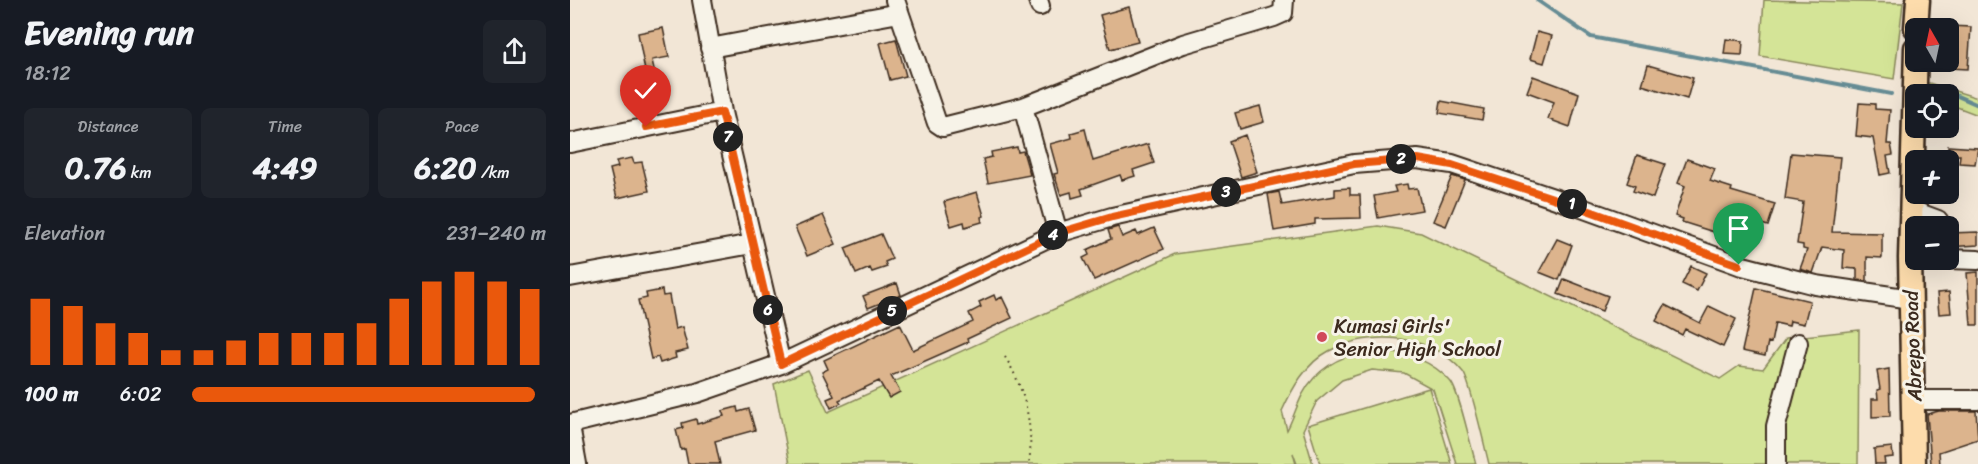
<!DOCTYPE html>
<html lang="en">
<head>
<meta charset="utf-8">
<style>
	body { margin:0; font-family:Sriracha,sans-serif; background:#20242c; color:#f1f3f6; height:100vh; display:flex; flex-direction:column; font-size:22px; white-space:nowrap }
	* { box-sizing:border-box; margin:0 }
	p { font-size:20px; color:#9ea1a6 }
	.icon { flex:none; width:33px; height:33px; fill:none; stroke:currentColor; stroke-width:2; stroke-linecap:round; stroke-linejoin:round }
	.map { position:relative; flex:1; overflow:hidden }
	.drawer { display:flex; flex-direction:column; background:#171b24; width:570px }
	.drawer>* { flex:none }
	.needle { width:39px; rotate:351deg }
	.controls { position:absolute; left:1335px; top:18px; display:grid; gap:12px }
	.controls a { display:grid; place-items:center; width:54px; height:54px; border-radius:9px; background:#171b24; box-shadow:0 6px 24px #0002; font-size:30px }
	.pin { position:absolute; display:grid; place-items:center; width:51px; height:51px; color:#fff; margin:-62px -26px; border-radius:50% 50% 50% 0; rotate:-45deg; box-shadow:0 0 6px #0007 }
	.pin .icon { rotate:45deg }
	.km { position:absolute; width:30px; height:30px; margin:-15px; border-radius:50%; background:#222; color:#fff; font-size:16px; line-height:30px; text-align:center }
	.round { display:grid; place-items:center; flex:none; width:63px; height:63px; border-radius:9px; background:#20242c }
	.head { display:flex; align-items:center; justify-content:space-between; height:102px; padding:0 24px }
	h1 { font-size:33px; font-weight:700; line-height:45px }
	.figures { display:grid; grid-template-columns:repeat(3,1fr); gap:9px; height:102px; padding:6px 24px }
	.figures div { display:grid; align-content:center; border-radius:9px; background:#20242c; text-align:center }
	.figures b { font-size:30px; font-weight:700 }
	.figures small { font-size:16px; font-weight:400 }
	.figures p { font-size:16px }
	.chart { height:168px; padding:12px 24px }
	.chart p { display:flex; justify-content:space-between }
	.chart svg { width:100%; height:108px; margin-top:6px; stroke:#ea580c; stroke-width:6 }
	ul { padding:0 24px; list-style:none; font-size:20px }
	li { display:grid; grid-template-columns:96px 72px 1fr; align-items:center; height:45px }
	li i { height:15px; border-radius:8px; background:#ea580c }
	main { display:flex; flex:1; min-height:0 }
	.map>svg:first-child { display:block }
	.green { fill:#d4e497; stroke:#88875a; stroke-width:1.5 }
	.lines { fill:none; stroke-linecap:round; stroke-linejoin:round }
	.stream { stroke:#668c94; stroke-width:4 }
	.building { fill:#dcb48d; stroke:#3b2a1e; stroke-width:1.5 }
	.minor-casing { stroke:#3b2a1e; stroke-width:22 }
	.major-casing { stroke:#3b2a1e; stroke-width:27 }
	.path { stroke:#3b2a1e; stroke-width:2; stroke-dasharray:1.5 4.5; stroke-linecap:butt }
	.minor { stroke:#f7f3e8; stroke-width:18 }
	.major { stroke:#fddcac; stroke-width:22 }
	.route-casing { stroke:#fff; stroke-width:12 }
	.route { stroke:#ea580c; stroke-width:8 }
	.poi-dot { fill:#d1495b; stroke:#f7f3e8; stroke-width:2 }
	.labels { text-anchor:middle; dominant-baseline:central; stroke-width:6; stroke-linejoin:round; paint-order:stroke }
	.poi-label { font-size:20px; fill:#3b2a1e; stroke:#f7f3e8; text-anchor:start }
	.street-label { font-size:20px; fill:#3b2a1e; stroke:#f7f3e8 }
</style>
</head>
<body>
<main>
<section class="drawer">
<div class="head"><div><h1>Evening run</h1><p>18:12</p></div><a class="round"><svg class="icon" aria-label="share" viewBox="0 0 24 24"><path d="M12 15V3M7 8l5-5 5 5M5 13v7h14v-7"/></svg></a></div>
<div class="figures">
<div><p>Distance</p><b>0.76<small> km</small></b></div>
<div><p>Time</p><b>4:49</b></div>
<div><p>Pace</p><b>6:20<small> /km</small></b></div>
</div>
<div class="chart"><p><span>Elevation</span>231–240 m</p>
<svg viewBox="0 0 160 44" preserveAspectRatio="none"><path d="M5 44V17M15 44V20M25 44V27M35 44V31M45 44V38M55 44V38M65 44V34M75 44V31M85 44V31M95 44V31M105 44V27M115 44V17M125 44V10M135 44V6M145 44V10M155 44V13"/></svg>
</div>
<ul>
<li><b>100 m</b>6:02<i style="width:97%"></i></li>
</ul>
</section>
<div class="map">
<svg width="1408" height="464" viewBox="0 0 1408 464">
	<rect width="100%" height="100%" fill="#f2e6d6"/>
	<filter id="ink" filterUnits="userSpaceOnUse"><feTurbulence type="fractalNoise" baseFrequency=".0167" numOctaves="2"/><feDisplacementMap in="SourceGraphic" scale="12" xChannelSelector="R" yChannelSelector="G"/><feConvolveMatrix kernelMatrix="1 2 1 2 8 2 1 2 1" color-interpolation-filters="sRGB"/></filter>
	<g filter="url(#ink)">
		<path class="green" d="M1194,0L1333,3L1324,79L1190,56Z
			M1359,83L1408,98V115L1379,104L1378,94H1358Z
			M808,226L851,233L1150,379L1169,366L1193,369L1216,338L1289,330L1288,464H919C915,449 900,380 893,372C862,334 800,329 759,351C736,363 722,389 712,411L717,430C726,413 729,394 744,378C779,340 846,343 880,381C889,390 901,448 906,464H887L863,389L834,373L802,370L772,380L747,401L733,430L743,464H727L723,453L726,464H220L204,384L238,370L258,412L605,254Z
			M859,388L882,464H750L738,425Z"/>
		<g class="lines">
			<path class="stream" d="M967,0L1021,37L1321,94
				M1360,89L1385,95L1408,105"/>
		</g>
		<path class="building" d="M559,7L568,42L540,49L530,15Z
			M1378,26L1401,27L1398,69L1378,68Z
			M93,28L99,57L82,60L86,79L72,82L71,72L75,71L68,33Z
			M967,32L982,36L974,63L960,59Z
			M326,39L336,76L320,80L310,43Z
			M1156,39L1173,41L1172,55L1154,54Z
			M1078,65L1123,78L1117,99L1072,85Z
			M963,76L1009,93L1000,127L978,119L984,102L957,92Z
			M871,101L914,109L912,120L869,113Z
			M1289,103L1305,104V109L1320,110L1317,144H1321L1323,155L1317,156L1320,173L1310,175L1303,138L1286,136Z
			M690,106L694,122L670,129L665,113Z
			M515,129L523,161L578,144L584,163L563,170L565,176L552,180L550,175L511,189L513,195L502,198L501,192L491,195L484,174L488,173L480,144L502,138L501,133Z
			M675,135L687,172L671,177L659,141Z
			M1378,146L1408,148L1405,164L1389,163L1390,155H1378Z
			M447,147L448,152L453,151L460,175L418,183L413,159L422,157L421,152Z
			M1221,153L1270,157L1262,232L1312,233V258L1297,257V281L1287,280V269L1273,268L1274,250L1252,247L1243,273L1230,269L1237,250L1233,249V245L1227,244L1233,202L1215,199Z
			M1067,155L1095,164L1083,198L1063,191L1065,186L1057,183Z
			M62,158L64,163L72,162L79,191L47,198L40,169L48,167L46,161Z
			M1117,159L1145,169L1140,181L1162,188L1161,191L1205,204L1198,226L1185,222L1183,227L1152,218L1147,233L1112,222L1113,219L1105,216L1115,186L1108,183Z
			M882,176L895,180L876,226L863,221Z
			M837,184L838,189L847,188L852,210L808,218L804,196L826,192L824,186Z
			M780,188V195H790L791,218L745,219V224L704,231L698,194L709,192L712,205L765,196V189Z
			M407,192L414,216L411,217L412,222L395,227L394,222L381,226L374,202Z
			M253,215L266,244L237,256L225,227Z
			M548,227L552,237L566,231L568,235L584,228L594,249L524,280L513,258L519,255L517,250L541,239L538,230Z
			M1408,232V245L1378,247L1380,233Z
			M311,234L322,259L315,262L317,267L302,272L300,268L286,274L275,248Z
			M987,239L1002,245L989,280L969,272Z
			M1121,266L1136,273L1127,291L1112,284Z
			M1408,272V325H1401L1397,273Z
			M994,279L1038,296L1032,311L988,294Z
			M327,283L331,295L298,308L293,296Z
			M1186,288L1240,301L1234,324L1220,321L1219,326L1205,323L1201,343L1198,342L1195,356L1172,351Z
			M92,290L93,296L99,295L105,329L112,327L118,350L105,353L106,358L90,363L88,357L81,359L68,300L77,298L76,293Z
			M1379,292L1381,313L1369,314L1367,293Z
			M424,295L426,300L432,297L442,318L397,339L398,342L321,376L330,392L319,398L309,381L269,400L271,403L261,408L257,399L264,396L252,372L258,369L254,360L330,324L343,350L403,322L399,313L411,307L409,302Z
			M1095,305L1130,323L1139,306L1166,319L1153,347L1115,329L1112,335L1086,321Z
			M1319,369L1320,416L1302,417V399H1308L1307,390L1310,389L1307,371Z
			M167,407L168,412L179,409L185,430L145,441L150,464H118L115,449L111,450L106,430L113,428L112,423L126,419L127,424L147,418L154,416L152,411Z
			M1369,411H1406L1408,439L1369,452L1370,464H1361L1357,414Z
			M1322,447L1323,457L1314,458L1315,464H1305L1304,449Z"/>
		<g class="lines">
			<defs>
				<path id="minor" d="M132,0L152,112L211,364
					M325,0L367,123L373,127L453,107L613,44L704,17L713,13L714,0
					M468,0L470,6
					M140,48L329,13
					M453,107L488,233
					M0,143L152,112
					M1341,210L1368,220L1372,226
					M1378,259L1408,260
					M0,277L182,244
					M1345,400H1408
					M0,424L127,393L211,364L488,233L542,217L784,164L847,159L882,164L995,202L1169,265L1246,285L1341,299
					M0,426L7,464
					M1206,464V426L1228,343"/>
				<path id="major" d="M1346,28L1348,0
					M1344,464L1340,258L1346,48"/>
			</defs>
			<use href="#minor" class="minor-casing"/>
			<use href="#major" class="major-casing"/>
			<path class="path" d="M435,357C455,388 464,428 459,464"/>
			<use href="#minor" class="minor"/>
			<use href="#major" class="major"/>
		</g>
	</g>
	<g class="lines" filter="url(#ink)">
		<defs>
			<path id="route" d="M76,127L152,112L211,364L488,233L542,217L784,164L848,159L882,165L995,202L1169,265"/>
		</defs>
		<use href="#route" class="route-casing"/>
		<use href="#route" class="route"/>
	</g>
	<circle class="poi-dot" cx="752" cy="337" r="6"/>
	<g class="labels">
		<g class="poi-label">
			<text x="764" y="326">Kumasi Girls'<tspan x="764" dy="23">Senior High School</tspan></text>
		</g>
		<g class="street-label">
			<text transform="translate(1343 346) rotate(-92)">Abrepo Road</text>
		</g>
	</g>
</svg>
<div class="controls">
<a><svg class="needle" viewBox="-14 -14 28 28"><path d="M0-13l5 13h-10z" fill="#e53935"/><path d="M0 13l5-13h-10z" fill="#9ea1a6"/></svg></a>
<a><svg class="icon" aria-label="locate" viewBox="0 0 24 24"><circle cx="12" cy="12" r="6"/><path d="M12 2v4M12 18v4M2 12h4M18 12h4"/></svg></a>
<a>+</a>
<a>−</a>
</div>
<div class="pin" style="left:1169px;top:265px;background:#1e9e55"><svg class="icon" aria-label="arrive" viewBox="0 0 24 24"><path d="M6 21V4h12l-3 4 3 4H6"/></svg></div>
<div class="pin" style="left:76px;top:127px;background:#d93025"><svg class="icon" aria-label="check" viewBox="0 0 24 24"><path d="M5 12l5 5 9-10"/></svg></div>
<b class="km" style="left:1002px;top:204px">1</b>
<b class="km" style="left:831px;top:159px">2</b>
<b class="km" style="left:656px;top:192px">3</b>
<b class="km" style="left:483px;top:235px">4</b>
<b class="km" style="left:322px;top:311px">5</b>
<b class="km" style="left:198px;top:310px">6</b>
<b class="km" style="left:158px;top:137px">7</b>
</div>
</main>
</body>
</html>
